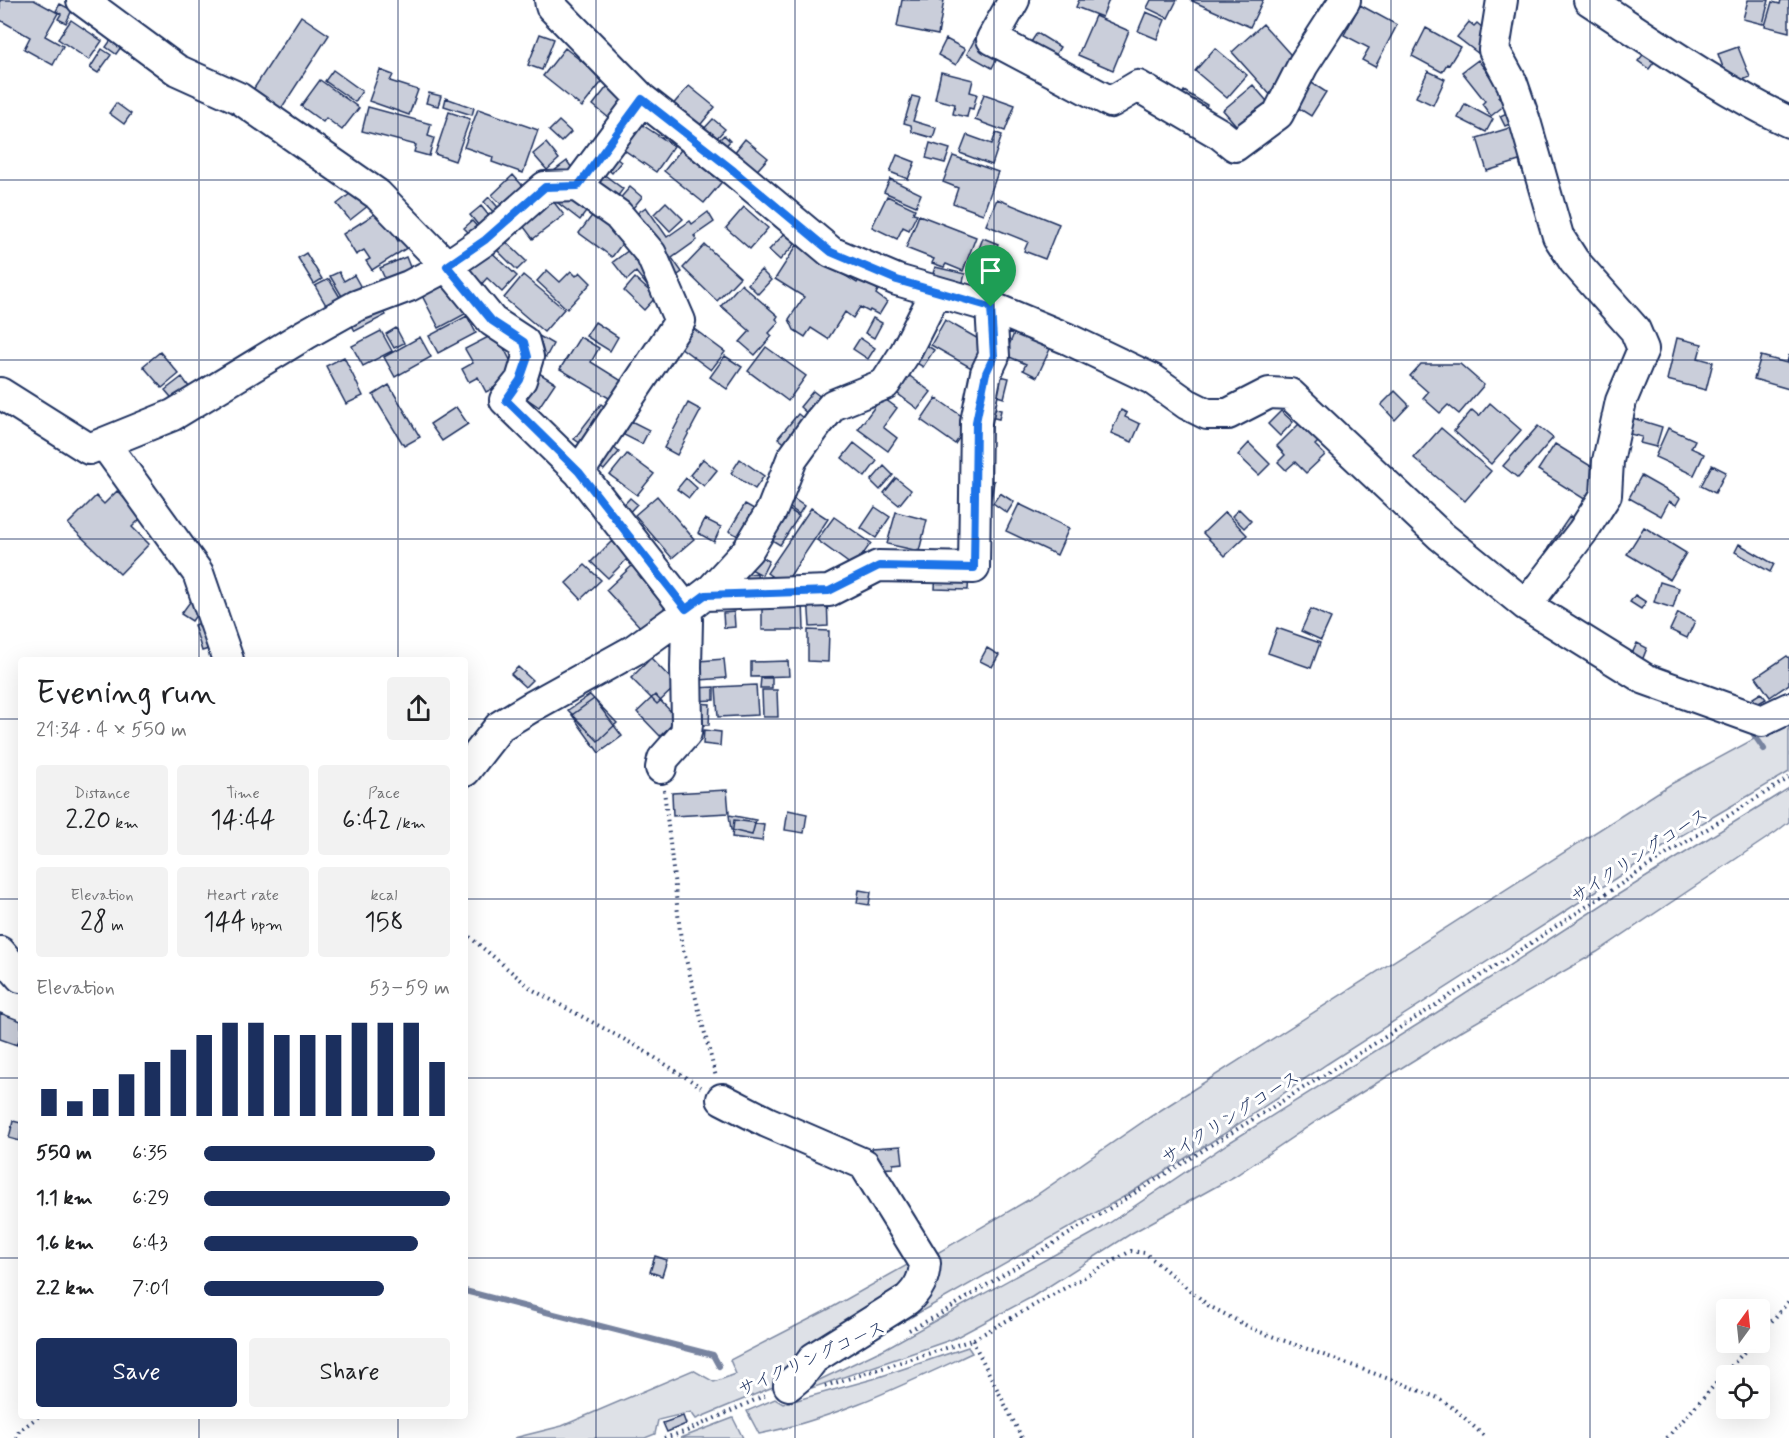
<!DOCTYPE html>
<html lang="en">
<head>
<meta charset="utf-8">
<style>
	body { margin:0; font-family:Mynerve,"Klee One",sans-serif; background:#f2f2f2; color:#202124; height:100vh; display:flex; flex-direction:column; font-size:22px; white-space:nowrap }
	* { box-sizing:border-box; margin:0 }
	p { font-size:20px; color:#757577 }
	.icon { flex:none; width:33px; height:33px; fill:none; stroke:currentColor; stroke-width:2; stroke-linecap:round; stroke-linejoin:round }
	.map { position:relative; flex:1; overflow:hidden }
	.panel { position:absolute; left:18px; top:657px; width:450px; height:762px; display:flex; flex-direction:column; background:#fff; border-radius:6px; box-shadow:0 6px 24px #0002 }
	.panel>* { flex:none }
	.needle { width:39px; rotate:15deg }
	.controls { position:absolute; left:1716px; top:1299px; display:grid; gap:12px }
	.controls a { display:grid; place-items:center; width:54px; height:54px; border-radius:6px; background:#fff; box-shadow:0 6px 24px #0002; font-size:30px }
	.pin { position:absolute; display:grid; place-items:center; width:51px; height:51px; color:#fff; margin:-62px -26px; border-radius:50% 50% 50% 0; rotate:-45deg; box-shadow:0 0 6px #0007 }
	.pin .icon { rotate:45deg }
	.round { display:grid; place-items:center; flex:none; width:63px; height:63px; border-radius:6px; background:#f2f2f2 }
	.head { display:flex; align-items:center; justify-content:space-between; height:102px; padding:0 18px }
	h1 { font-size:33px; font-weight:600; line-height:45px }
	.stats { display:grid; grid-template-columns:repeat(3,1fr); gap:9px; height:102px; padding:6px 18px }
	.stats div { display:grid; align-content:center; border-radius:6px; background:#f2f2f2; text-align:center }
	.stats b { font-size:26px; font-weight:600 }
	.stats small { font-size:16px; font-weight:400 }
	.stats p { font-size:16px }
	.chart { height:168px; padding:12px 18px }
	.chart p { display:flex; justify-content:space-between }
	.chart svg { width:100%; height:108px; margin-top:6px; stroke:#1b2f5e; stroke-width:6 }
	.button { display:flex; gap:12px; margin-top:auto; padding:12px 18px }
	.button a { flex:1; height:69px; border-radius:6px; background:#1b2f5e; color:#fff; font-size:24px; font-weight:600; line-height:69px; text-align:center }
	.button a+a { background:#f2f2f2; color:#202124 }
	ul { padding:0 18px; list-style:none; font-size:20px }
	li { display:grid; grid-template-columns:96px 72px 1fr; align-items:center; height:45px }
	li i { height:15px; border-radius:8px; background:#1b2f5e }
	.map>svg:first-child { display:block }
	.green { fill:#dee1e7; stroke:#7c88a2; stroke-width:1.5 }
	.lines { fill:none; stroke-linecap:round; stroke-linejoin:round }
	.stream { stroke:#77839f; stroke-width:6 }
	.building { fill:#caceda; stroke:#1b2f5e; stroke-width:1.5 }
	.minor-casing { stroke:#1b2f5e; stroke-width:34 }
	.path { stroke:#1b2f5e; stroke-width:4; stroke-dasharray:1.5 4.5; stroke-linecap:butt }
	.minor { stroke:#fff; stroke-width:30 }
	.route-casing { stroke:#fff; stroke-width:12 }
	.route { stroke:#1a73e8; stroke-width:8 }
	.grid { fill:none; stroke:#1b2f5e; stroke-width:1.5; stroke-opacity:0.55 }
	.labels { text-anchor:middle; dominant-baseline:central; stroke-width:6; stroke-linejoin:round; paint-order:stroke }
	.street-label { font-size:18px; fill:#1b2f5e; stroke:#fff }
</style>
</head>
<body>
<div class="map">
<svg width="1789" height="1438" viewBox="0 0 1789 1438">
	<rect width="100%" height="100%" fill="#fff"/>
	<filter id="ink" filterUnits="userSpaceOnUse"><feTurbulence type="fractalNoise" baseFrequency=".0167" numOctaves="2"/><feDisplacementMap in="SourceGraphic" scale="12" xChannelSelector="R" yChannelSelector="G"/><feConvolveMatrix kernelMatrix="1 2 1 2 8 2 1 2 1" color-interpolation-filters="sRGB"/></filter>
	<g filter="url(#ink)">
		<path class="green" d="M1789,720V772L1677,838L1555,918L1327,1064L1222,1135L1127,1195L897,1325L823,1361L932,1256L1035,1196L1150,1117L1671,784Z
			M1789,788V822L1776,832L1597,952L1461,1031L1330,1112L1235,1176L1132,1233L1032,1297L953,1339L812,1388L809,1385L886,1348L1099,1230L1227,1144L1436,1013L1611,899Z
			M916,1260V1283L791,1370L773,1387L696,1419L691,1412L658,1420L655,1434L645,1438H514L562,1426L693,1370L714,1382L736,1374L730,1360L831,1308Z
			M968,1347L972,1353C905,1384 832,1420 759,1434L747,1411L775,1399L783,1404L873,1379Z
			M733,1418L743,1438H681Z"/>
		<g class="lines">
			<path class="stream" d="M1750,729L1764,749
				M465,1291L713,1355L719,1366"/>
		</g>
		<path class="building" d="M0,0H34L58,13L45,36L63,46L53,65L24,49L30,37L0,20Z
			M902,0H944L938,35L897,27Z
			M1079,0H1109L1102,17L1076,7Z
			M1151,0H1177L1168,18L1147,8Z
			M1190,0H1263L1250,27Z
			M1748,0H1769L1763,24L1743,19Z
			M1781,0H1789V32L1765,26L1772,2L1780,4Z
			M60,4L72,10L66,23L58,19L61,14L56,11Z
			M1360,5L1397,25L1375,67L1362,60L1369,48L1344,35Z
			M1146,12L1165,20L1157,39L1138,31Z
			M301,16L329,35L277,115L249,96Z
			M1095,16L1129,31L1113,70L1078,55Z
			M71,20L102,41L89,60L58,39Z
			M1469,22L1474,26L1477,23L1493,37L1479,54L1457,37Z
			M1263,24L1298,63L1277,82L1283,89L1273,98L1232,52Z
			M1426,28L1460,47L1449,65L1447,64L1442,72L1412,56Z
			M116,33L126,40L116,54L106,47Z
			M1037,33L1060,47L1051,62L1027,48Z
			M540,34L554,39L542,70L528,65Z
			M976,37L1001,51L992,68L967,54Z
			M946,39L965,49L956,65L938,55Z
			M1650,46L1660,54L1649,69L1638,61Z
			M1738,47L1750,77L1737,82L1734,75L1727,78L1718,54Z
			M565,48L604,79L582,107L543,76Z
			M1215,48L1247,75L1227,98L1195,71Z
			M102,49L111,55L98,73L90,68Z
			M1478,60L1503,93L1498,97L1505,105L1491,116L1482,104L1485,101L1462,72Z
			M333,70L362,91L355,102L325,81Z
			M380,70L393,75L390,81L418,90L409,115L369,101Z
			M1428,71L1445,79L1433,105L1416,97Z
			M941,72L973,80L970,92L977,94L973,109L969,108L967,117L953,114L955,104L935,99Z
			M320,80L359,108L342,130L326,118L323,122L301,106Z
			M1307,80L1326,92L1311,116L1292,104Z
			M610,83L632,101L615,123L593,105Z
			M1253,85L1272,107L1242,132L1223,110Z
			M689,86L715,107L697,129L670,108Z
			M1184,91L1207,105L1201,114L1179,100Z
			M429,93L441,96L438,106L426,103Z
			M984,94L1015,105L1005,131L975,120Z
			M912,96L920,98L913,121L936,128L933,138L912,132L911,125L904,123Z
			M446,98L474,108L472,115L444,106Z
			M116,103L131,114L124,124L109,113Z
			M1465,104L1493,119L1486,132L1458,118Z
			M368,107L431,124L428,136L434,138L429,156L414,152L416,145L362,131Z
			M478,109L538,130L523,173L492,162L493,157L464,147Z
			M1516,109L1521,119L1505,126L1500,116Z
			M449,112L470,119L455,161L435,154Z
			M713,119L725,129L714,141L702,131Z
			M559,121L571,132L561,142L549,131Z
			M638,122L674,146L656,172L620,147Z
			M1519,125L1533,168L1522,171L1519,161L1487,171L1477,138Z
			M996,133L1002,135L992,165L960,153L967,135L992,144Z
			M724,135L730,141L722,150L715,144Z
			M745,139L768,158L752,176L730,158Z
			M546,143L559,159L547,170L533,154Z
			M930,143L950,149L945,163L926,158Z
			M684,146L725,178L704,203L664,171Z
			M612,155L621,162L612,173L603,165Z
			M897,155L915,162L908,179L890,172Z
			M953,156L998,172L983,214L953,203L958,188L943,182Z
			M567,161L576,174L563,184L554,171Z
			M602,173L623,189L612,204L591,188Z
			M513,175L529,193L509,212L492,195Z
			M890,179L921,194L916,206L884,192Z
			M360,186L373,202L350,220L337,204Z
			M630,187L642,197L628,214L616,203Z
			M567,190L589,208L580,220L558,203Z
			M549,196L564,215L533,239L518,219Z
			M887,196L915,209L913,213L917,214L909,230L903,227L897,239L872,227Z
			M489,197L503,213L497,216L484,202Z
			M997,199L1059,224L1045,259L1024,251L1028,242L986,225Z
			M666,202L683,219L670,231L654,214Z
			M481,206L494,222L483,231L470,215Z
			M646,207L667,237L690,221L692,224L708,212L714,222L694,236L697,240L672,258L682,272L672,279L629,219Z
			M744,207L768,228L750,249L726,228Z
			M597,209L630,233L612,257L579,233Z
			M379,211L398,241L407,235L413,244L372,270L366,261L370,259L364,250L356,255L343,234Z
			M919,215L976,237L963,271L946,264L944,267L932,263L934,259L906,248Z
			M472,221L482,232L475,239L464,228Z
			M788,230L799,240L780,260L769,250Z
			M500,236L526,261L517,270L491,244Z
			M983,238L998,244L992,257L978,251Z
			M705,245L740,277L717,301L683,268Z
			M797,245L857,283L860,278L878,290L876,294L887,302L879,315L870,310L869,312L860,307L853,318L845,312L828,339L811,328L805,337L794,330L789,319L804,297L775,279Z
			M486,247L517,276L502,292L487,278L477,289L461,274Z
			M633,247L659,278L648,287L636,272L627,280L613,262Z
			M306,253L322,279L314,284L298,258Z
			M406,257L412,272L387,283L380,268Z
			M935,267L965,274L960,294L929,287Z
			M547,270L560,282L571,271L576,276L580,272L591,283L567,309L537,281Z
			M761,270L771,280L758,294L748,284Z
			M339,272L344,281L354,275L364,293L346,303L330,276Z
			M443,275L465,314L439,328L418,288Z
			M523,275L564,309L544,332L504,298Z
			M635,278L656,297L644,310L624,291Z
			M329,279L344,304L330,312L315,286Z
			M741,284L778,316L776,319L779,322L769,333L772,336L755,355L740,342L750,331L721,306Z
			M378,300L386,315L355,331L347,316Z
			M467,316L476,333L438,353L429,336Z
			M873,318L882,323L874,338L865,333Z
			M945,320L989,345L975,370L931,345Z
			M595,322L618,337L610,351L586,336Z
			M686,323L725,352L711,370L672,341Z
			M396,328L404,343L394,348L386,334Z
			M381,331L392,351L363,366L352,346Z
			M1015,331L1051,347L1037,377L1023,370L1026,364L1005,355Z
			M496,333L518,375L486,392L478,377L469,382L462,369L473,363L465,349Z
			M539,336L553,344L546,357L532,349Z
			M420,337L431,357L395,377L384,357Z
			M580,337L599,348L591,362L625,383L614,401L560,369Z
			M860,338L875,348L868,359L853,349Z
			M1677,338L1702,344L1698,358L1713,362L1706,390L1667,380Z
			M920,341L934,350L923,367L909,358Z
			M766,347L806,376L788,401L748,371Z
			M160,352L179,374L162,388L143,366Z
			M1789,355V389L1754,379L1761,356L1787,363Z
			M725,356L742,367L727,389L710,377Z
			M344,357L363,396L346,404L326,366Z
			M1421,364H1460L1484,385L1459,414L1448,405L1440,413L1423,398L1428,392L1410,376Z
			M903,371L931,392L918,409L890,388Z
			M539,373L555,383L539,407L523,396Z
			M992,374L1009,378L1004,398L987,393Z
			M182,377L192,391L176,403L165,390Z
			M389,385L420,437L404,446L373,395Z
			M813,391L826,401L812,418L800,407Z
			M1395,391L1409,405L1395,420L1381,405Z
			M882,397L897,408L883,427L897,438L888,451L858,429Z
			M936,398L970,422L955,444L921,420Z
			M688,403L701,410L677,455L664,448Z
			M1490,403L1521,430L1491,464L1454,431L1472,410L1479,416Z
			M601,404L614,413L587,448L574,439Z
			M456,407L468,424L442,441L430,424Z
			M987,407L1001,410L999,419L985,416Z
			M1121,410L1127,413L1125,417L1140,424L1132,442L1111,433Z
			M1281,411L1293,422L1280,436L1268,424Z
			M798,414L812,425L792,449L778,438Z
			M1626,416L1662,427L1656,447L1640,443L1642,437L1622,432Z
			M631,421L649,430L642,444L624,435Z
			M1301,422L1320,440L1315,445L1325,455L1306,473L1295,462L1286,470L1278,462L1285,455L1277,446Z
			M1538,426L1553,438L1518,478L1503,466Z
			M1441,428L1491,471L1465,501L1414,458Z
			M1668,428L1695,440L1691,448L1704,454L1694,475L1655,457Z
			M607,442L619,452L604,470L592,461Z
			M854,443L877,461L865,477L842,458Z
			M1249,443L1270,464L1259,475L1238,455Z
			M1555,444L1602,473L1586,500L1538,470Z
			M627,454L654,474L637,495L610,475Z
			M703,459L717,470L704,486L690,475Z
			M740,459L764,476L755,489L731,473Z
			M1712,465L1726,472L1715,493L1701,486Z
			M884,466L893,475L880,490L871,481Z
			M1641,476L1680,498L1676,505L1669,501L1661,516L1629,498Z
			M686,478L697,488L689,498L677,489Z
			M896,478L911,490L899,505L884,493Z
			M983,480L994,481L991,502L980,500Z
			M117,491L143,516L132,527L149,544L120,574L68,524L96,496L104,504Z
			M1000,493L1014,502L1007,513L993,503Z
			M788,495L804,506L799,514L783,503Z
			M657,496L694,539L672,558L635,515Z
			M630,498L637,504L624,518L617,512Z
			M745,504L763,514L747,541L729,531Z
			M1019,504L1069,528L1057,555L1006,531Z
			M783,506L799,516L780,545L764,535Z
			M875,507L890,517L876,538L861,528Z
			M811,508L828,519L784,585L767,573Z
			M1239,509L1251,521L1244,528L1232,516Z
			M896,512L927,520L919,551L887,544Z
			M1225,512L1247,535L1225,556L1203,533Z
			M1570,516L1581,523L1559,555L1548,548Z
			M834,517L871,543L854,567L817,540Z
			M705,519L721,527L714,542L698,533Z
			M1644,527L1686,553L1670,580L1627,554Z
			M612,541L629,557L608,578L591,562Z
			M1739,544L1774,564L1770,572L1735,552Z
			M755,553L769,561L762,575L747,567Z
			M634,564L671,605L643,630L606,590Z
			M585,565L601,580L581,599L566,583Z
			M936,571L969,572L968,590L935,589Z
			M757,573L758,585L732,576Z
			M1660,582L1679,588L1673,608L1654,602Z
			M827,595L828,626L810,627L808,596Z
			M1635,595L1646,602L1641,609L1630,602Z
			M192,599L202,607L192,621L181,614Z
			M762,601H803L804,630H762Z
			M1311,609L1331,618L1321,640L1301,631Z
			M734,612L735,627L724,628L723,613Z
			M1678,613L1695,621L1687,638L1670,630Z
			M211,620L218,646L202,651L194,625Z
			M1277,628L1320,643L1311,668L1268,653Z
			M808,630L829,631L828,662L808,661Z
			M1637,643L1647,648L1641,663L1630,658Z
			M987,648L999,655L992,667L980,661Z
			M1787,656L1789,658V684L1770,697L1756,677Z
			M651,658L677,685L657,704L631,678Z
			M724,659L726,678L700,680L699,661Z
			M788,661L789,676L751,677V662Z
			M518,667L532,680L525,687L511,674Z
			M761,678H772V688H760Z
			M756,685L758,715L718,717L716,687Z
			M714,687V700L694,701V688Z
			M762,690H777L778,717H763Z
			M1761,693L1766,699L1757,704L1753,698Z
			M590,695L617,723L598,741L568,710Z
			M655,695L678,719L660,736L637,712Z
			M594,699L622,736L599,753L572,715Z
			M695,703L710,704L709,725H695Z
			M704,730L721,732L720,746L703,744Z
			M727,790L729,813L673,816L672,793Z
			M788,810L807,814L804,833L785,830Z
			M729,815L756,820L752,835L731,830Z
			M734,820L764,824L762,841L732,837Z
			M859,890L871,892L869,905L857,903Z
			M0,1013L21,1021V1035L17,1045L0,1039Z
			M13,1121L21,1123L20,1141L9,1138Z
			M901,1146L903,1163L893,1164V1168L875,1169L872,1148Z
			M655,1256L667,1260L662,1276L650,1272Z
			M683,1416L686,1424L667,1432L663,1423Z"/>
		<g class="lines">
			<defs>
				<path id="minor" d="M82,0L177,70L239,98L377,194L447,266L492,321L524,342L528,357L521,380L505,400L579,472L686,609L687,620L686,667L687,724L686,733L663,759L661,768
					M550,0L551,6L642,99L734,171L831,252L897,280L991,307L1068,339L1152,379L1187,404L1207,414H1228L1269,393L1290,394L1441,536L1526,605L1645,679L1762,721L1789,708
					M1014,0L992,39L1111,102L1138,86L1220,134L1235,146L1278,114L1303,65L1345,0
					M1502,0L1494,50L1512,83L1525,121L1558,236L1574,261L1635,330L1643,349L1621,401L1608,461L1606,495L1583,531L1526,605
					M1589,0C1655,43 1718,88 1789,122
					M577,186L618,215L651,254L680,321L579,472
					M0,393L89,449L173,415L306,334L356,306L409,286L447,266L485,240L545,187L577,186L642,99
					M104,443L198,573L228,660
					M705,595L829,591L878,566L974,568L976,422L986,373L994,356L991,307
					M465,771L500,726L533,706L634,650L677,619L686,609L712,589L748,550L772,510L792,459L818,423L833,405L885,384L905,353L936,292
					M0,952L21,977
					M722,1099L767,1122L864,1164L925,1263C924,1279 919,1288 908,1299L814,1358L801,1375L789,1385"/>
			</defs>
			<use href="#minor" class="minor-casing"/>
			<path class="path" d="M664,790L681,940L716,1077
				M465,933L533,990L638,1047L701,1087
				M909,1330L937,1316L1422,1014L1670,852L1789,778
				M1760,1335L1789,1301
				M972,1340L1022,1438
				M825,1386L972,1340L1131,1251L1145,1253L1209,1306L1255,1330L1403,1384L1438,1398L1456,1410L1486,1438
				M16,1438L19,1431L39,1416
				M664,1438L687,1431L768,1394
				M1667,1438L1753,1342"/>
			<use href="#minor" class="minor"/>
		</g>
	</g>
	<g class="lines" filter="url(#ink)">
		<defs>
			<path id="route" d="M642,99L734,171L831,252L897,280L991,307L994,356L986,373L976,422L974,568L879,566L829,591L705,595L686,609L579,472L506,400L520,380L528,357L524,342L492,321L447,266L485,240L545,187L578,186Z"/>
		</defs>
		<use href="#route" class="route-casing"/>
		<use href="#route" class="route"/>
	</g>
	<path class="grid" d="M199,0V660M398,0V660M596,0V1438M795,0V1438M994,0V1438M1193,0V1438M1391,0V1438M1590,0V1438M0,180H1789M0,360H1789M0,539H1789M0,719H21M465,719H1789M0,899H21M465,899H1789M0,1078H21M465,1078H1789M0,1258H21M465,1258H1789M199,1416V1438M398,1416V1438"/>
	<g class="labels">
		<g class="street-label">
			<text transform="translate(1640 856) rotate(-33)">サイクリングコース</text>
			<text transform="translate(1231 1118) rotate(-32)">サイクリングコース</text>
			<text transform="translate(812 1359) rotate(-24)">サイクリングコース</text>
		</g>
	</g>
</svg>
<div class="controls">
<a><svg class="needle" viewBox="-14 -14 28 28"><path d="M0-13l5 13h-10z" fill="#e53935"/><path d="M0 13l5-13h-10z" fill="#757577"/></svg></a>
<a><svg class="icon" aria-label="locate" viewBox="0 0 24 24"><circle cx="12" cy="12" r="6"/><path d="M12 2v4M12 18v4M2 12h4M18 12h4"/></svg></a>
</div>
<div class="pin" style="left:991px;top:307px;background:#1e9e55"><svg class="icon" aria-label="arrive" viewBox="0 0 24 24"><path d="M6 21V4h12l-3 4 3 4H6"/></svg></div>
<section class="panel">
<div class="head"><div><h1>Evening run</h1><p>21:34 · 4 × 550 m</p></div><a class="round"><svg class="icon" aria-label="share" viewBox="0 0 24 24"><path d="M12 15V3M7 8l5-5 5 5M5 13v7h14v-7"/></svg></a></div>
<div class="stats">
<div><p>Distance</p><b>2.20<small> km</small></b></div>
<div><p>Time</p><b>14:44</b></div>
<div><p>Pace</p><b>6:42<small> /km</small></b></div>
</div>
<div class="stats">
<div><p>Elevation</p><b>28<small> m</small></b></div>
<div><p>Heart rate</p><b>144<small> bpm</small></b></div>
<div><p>kcal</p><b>158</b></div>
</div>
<div class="chart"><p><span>Elevation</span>53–59 m</p>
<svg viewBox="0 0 160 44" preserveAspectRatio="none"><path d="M5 44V33M15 44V38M25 44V33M35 44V27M45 44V22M55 44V17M65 44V11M75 44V6M85 44V6M95 44V11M105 44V11M115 44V11M125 44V6M135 44V6M145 44V6M155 44V22"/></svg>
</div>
<ul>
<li><b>550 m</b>6:35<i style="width:94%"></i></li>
<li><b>1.1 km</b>6:29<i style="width:100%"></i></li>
<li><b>1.6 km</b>6:43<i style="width:87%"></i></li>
<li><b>2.2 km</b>7:01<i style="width:73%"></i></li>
</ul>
<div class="button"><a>Save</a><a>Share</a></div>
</section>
</div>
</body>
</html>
